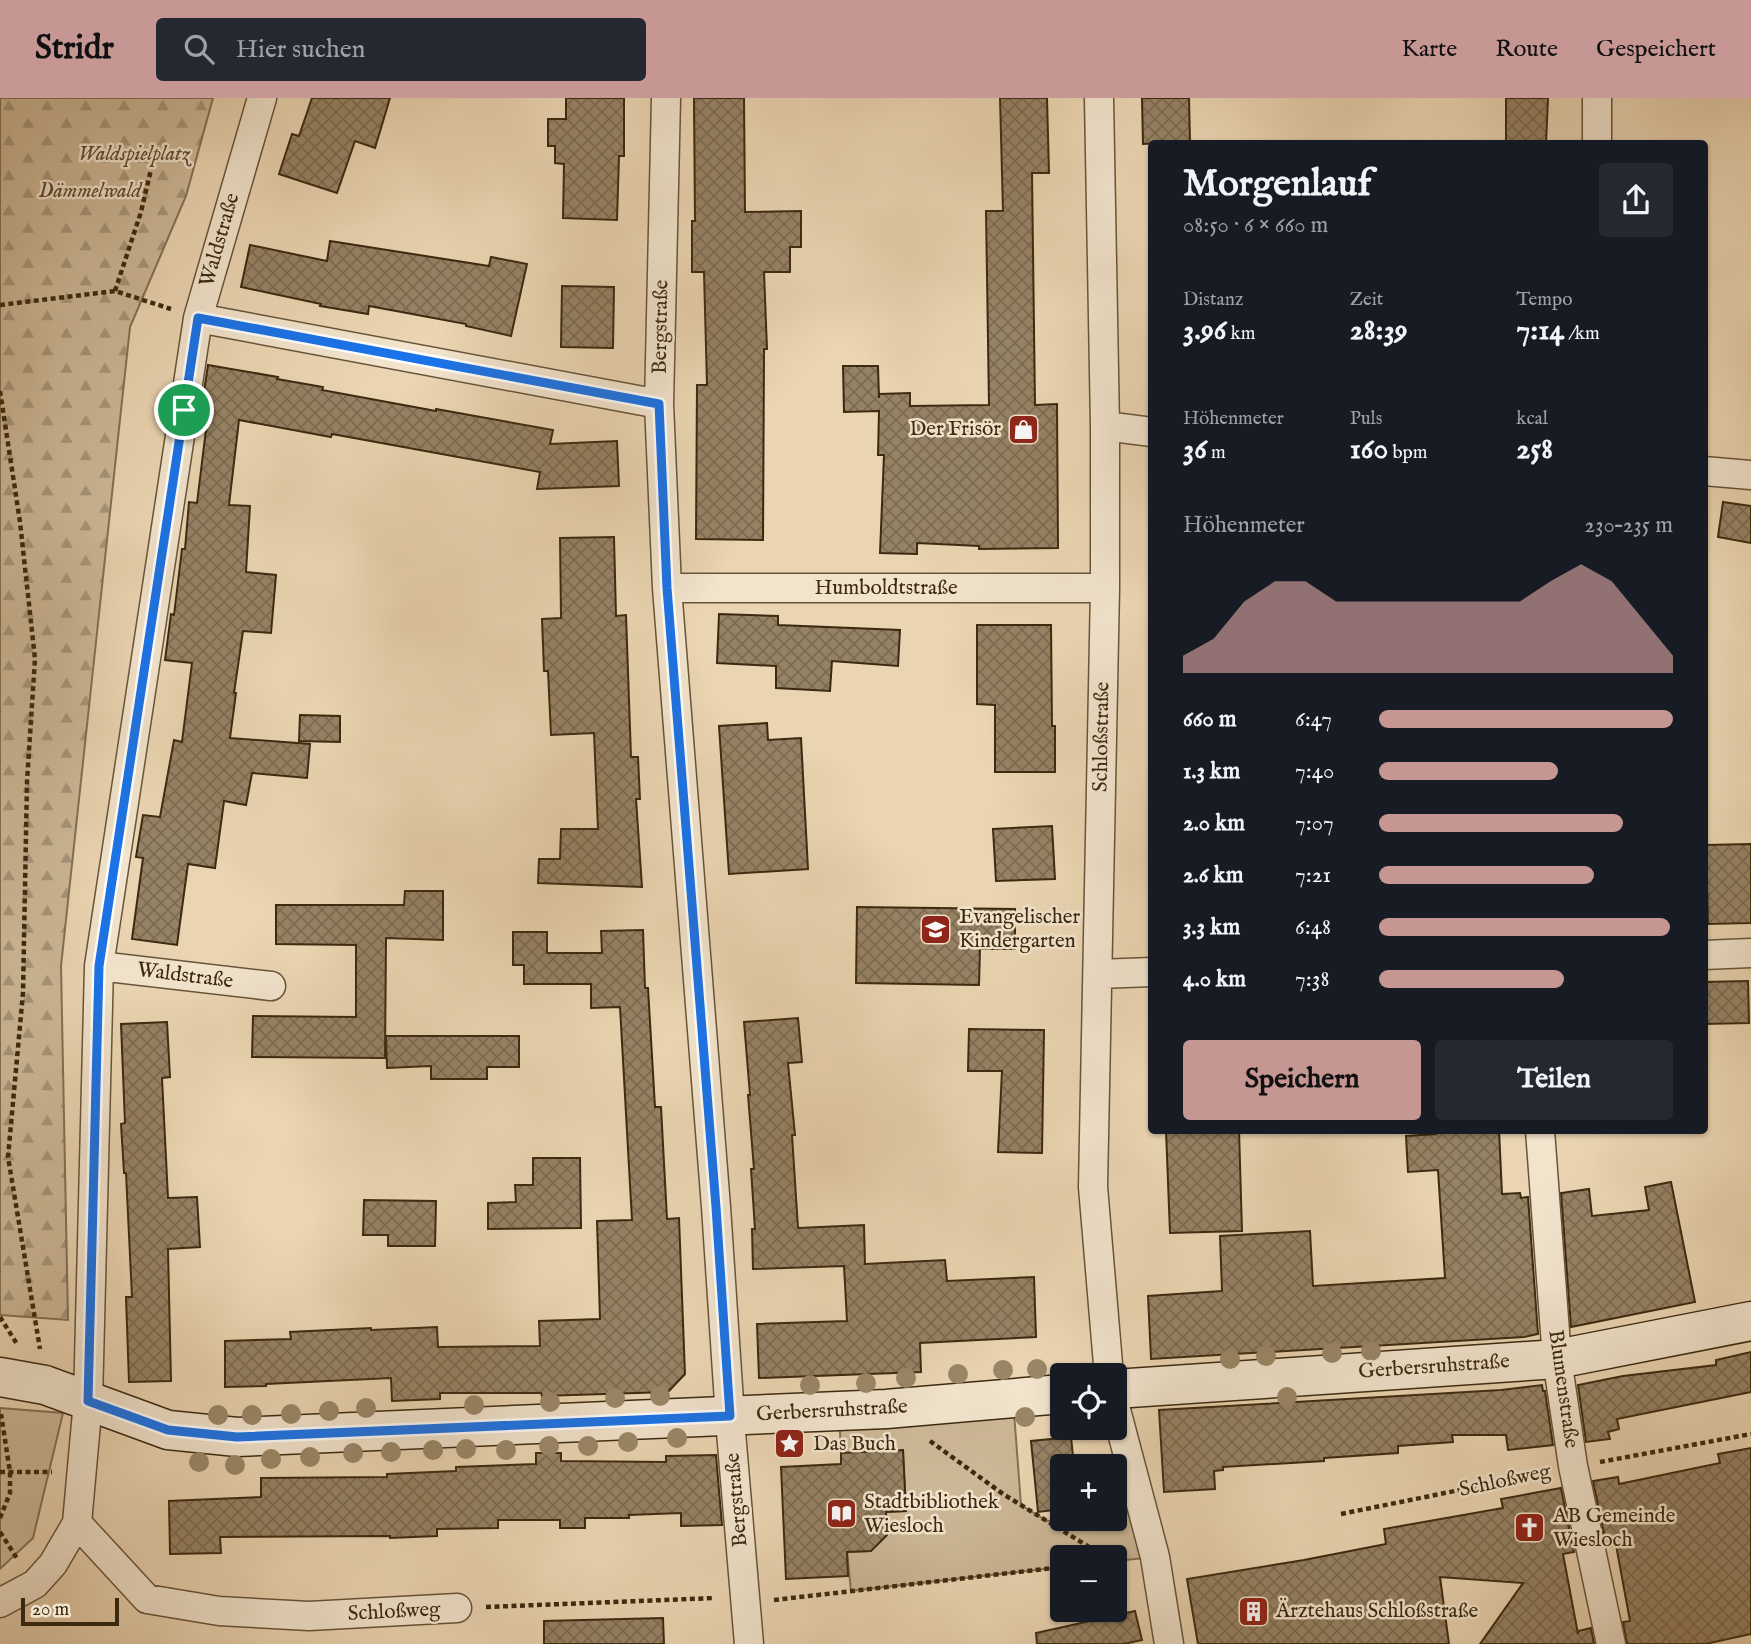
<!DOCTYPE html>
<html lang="de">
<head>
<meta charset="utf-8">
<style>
	body { margin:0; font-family:"IM FELL English",serif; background:#242831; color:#f1f3f6; height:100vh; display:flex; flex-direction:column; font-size:26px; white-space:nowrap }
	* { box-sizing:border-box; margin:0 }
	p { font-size:23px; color:#9ea1a6 }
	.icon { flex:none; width:38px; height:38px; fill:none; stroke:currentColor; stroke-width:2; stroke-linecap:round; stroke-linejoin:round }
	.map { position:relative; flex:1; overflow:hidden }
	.side { position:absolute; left:1148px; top:42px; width:560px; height:994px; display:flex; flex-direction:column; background:#171b24; border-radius:7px; box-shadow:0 2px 5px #0004 }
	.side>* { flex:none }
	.controls { position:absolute; left:1050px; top:1265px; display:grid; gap:14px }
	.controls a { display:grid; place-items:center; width:77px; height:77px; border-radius:7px; background:#171b24; box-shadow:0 2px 5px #0004; font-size:35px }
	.scale { position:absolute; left:21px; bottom:18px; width:98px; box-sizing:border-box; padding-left:7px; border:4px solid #3c2a10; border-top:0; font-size:19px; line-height:24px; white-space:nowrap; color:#3c2a10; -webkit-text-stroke:5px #f1e3cc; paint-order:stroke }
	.pin { position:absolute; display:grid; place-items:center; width:60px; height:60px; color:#fff; margin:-30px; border:4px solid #fff; border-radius:50%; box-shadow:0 2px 7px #0007 }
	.round { display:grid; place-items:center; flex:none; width:74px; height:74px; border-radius:7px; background:#242831 }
	.head { display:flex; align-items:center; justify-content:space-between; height:119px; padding:0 35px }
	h1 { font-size:38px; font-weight:700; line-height:52px }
	.stats { display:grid; grid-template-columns:repeat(3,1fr); gap:10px; height:119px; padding:7px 35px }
	.stats div { display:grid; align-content:center }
	.stats b { font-size:30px; font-weight:700 }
	.stats small { font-size:19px; font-weight:400 }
	.stats p { font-size:19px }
	.chart { height:196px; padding:14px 35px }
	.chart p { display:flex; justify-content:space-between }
	.chart svg { width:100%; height:126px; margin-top:7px; fill:#c59692; opacity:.7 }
	.primary-button { display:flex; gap:14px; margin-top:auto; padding:14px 35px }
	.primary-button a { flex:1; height:80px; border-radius:7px; background:#c59692; color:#111; font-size:28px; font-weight:700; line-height:80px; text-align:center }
	.primary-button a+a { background:#242831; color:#f1f3f6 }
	ul { padding:0 35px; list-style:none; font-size:23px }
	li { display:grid; grid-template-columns:112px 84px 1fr; align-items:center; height:52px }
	li i { height:18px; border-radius:9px; background:#c59692 }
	header { display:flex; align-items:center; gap:42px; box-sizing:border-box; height:98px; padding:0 35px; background:#c59692; color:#111 }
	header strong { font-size:33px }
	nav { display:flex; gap:38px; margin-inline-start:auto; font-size:24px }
	.search { width:490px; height:63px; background:#242831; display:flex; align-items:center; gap:18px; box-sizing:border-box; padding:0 24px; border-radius:7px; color:#9ea1a6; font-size:26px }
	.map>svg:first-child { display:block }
	.green { fill:#ccb796; stroke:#847053; stroke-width:2 }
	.forest { fill:url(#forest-firs); stroke:#847053; stroke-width:2 }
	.building { fill:url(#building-cross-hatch); stroke:#3c2a10; stroke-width:2 }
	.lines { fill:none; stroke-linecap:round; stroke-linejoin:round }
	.street-casing { stroke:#685438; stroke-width:31 }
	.secondary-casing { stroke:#3c2a10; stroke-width:41 }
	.path { stroke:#3c2a10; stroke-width:4.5; stroke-dasharray:5 3.5; stroke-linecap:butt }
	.street { stroke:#f1e3cc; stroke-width:28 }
	.secondary { stroke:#f1e3cc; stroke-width:38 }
	.tree { fill:#9a8667 }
	.route-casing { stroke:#fff; stroke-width:14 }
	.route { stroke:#1a73e8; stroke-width:9 }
	.labels { text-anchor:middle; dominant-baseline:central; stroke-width:5; stroke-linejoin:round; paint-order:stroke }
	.park-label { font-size:21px; font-style:italic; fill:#59462b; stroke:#f1e3cc }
	.street-label { font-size:21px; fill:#3c2a10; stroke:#f1e3cc }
	.poi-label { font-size:21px; fill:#3c2a10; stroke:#f1e3cc; text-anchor:start }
</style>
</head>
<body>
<header>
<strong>Stridr</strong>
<div class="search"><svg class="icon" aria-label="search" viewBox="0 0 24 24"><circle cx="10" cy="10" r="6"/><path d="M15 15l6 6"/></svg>Hier suchen</div>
<nav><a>Karte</a><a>Route</a><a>Gespeichert</a></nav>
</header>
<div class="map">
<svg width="1751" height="1546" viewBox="0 0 1751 1546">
	<defs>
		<pattern id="forest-firs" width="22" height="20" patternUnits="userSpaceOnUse" patternTransform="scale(1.75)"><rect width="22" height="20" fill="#ccb796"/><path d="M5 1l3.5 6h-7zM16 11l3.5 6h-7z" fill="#a79579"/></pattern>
		<pattern id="building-cross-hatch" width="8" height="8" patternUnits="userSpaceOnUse" patternTransform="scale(1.75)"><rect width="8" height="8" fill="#968264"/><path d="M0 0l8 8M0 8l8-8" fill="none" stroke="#7c6b51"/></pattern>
	</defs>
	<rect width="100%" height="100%" fill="#ead4b1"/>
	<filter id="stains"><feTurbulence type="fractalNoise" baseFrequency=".00286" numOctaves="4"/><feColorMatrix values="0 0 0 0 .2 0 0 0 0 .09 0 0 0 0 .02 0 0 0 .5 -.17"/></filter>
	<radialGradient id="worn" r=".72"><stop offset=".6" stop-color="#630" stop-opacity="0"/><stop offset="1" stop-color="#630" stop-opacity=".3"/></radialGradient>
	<path class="green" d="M1013,1301L1021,1407L1047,1423L1067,1421H1115V1416L1135,1414L1145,1460L1115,1463V1460H1062V1469L851,1493L847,1454L871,1453L886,1414L906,1413L903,1353L841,1355L839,1313Z
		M0,1310L63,1315L33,1440L0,1471Z"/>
	<path class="forest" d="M0,0H213L186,98L130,229L61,868L68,1222L0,1217Z"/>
	<path class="building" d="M312,0H390L375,50L355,43L337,95L279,76L292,36L299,38Z
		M566,0H624V58H619L617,122L563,120L564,66L555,65V48H548V21H566Z
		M694,0H744L745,114L801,113V149H790V174H764L767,251H764L763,442L696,441L697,287H707L704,174H692V123H695Z
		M1000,0H1047L1049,75H1032L1035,307L1057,306L1058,450L979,451V448L917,445V456L880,455L884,357H878L879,313L844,314L843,268H878L879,300V296L910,295V308L989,307L986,113H1003Z
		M1142,0H1189L1190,44L1143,46Z
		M1506,0H1548L1546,46H1506Z
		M330,143L489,168L491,159L527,166L511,238L466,228V226L369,208L368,216L320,208L321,206L241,189L250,147L327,163Z
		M562,188L614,189L613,250L561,249Z
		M208,267L278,279L277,281L323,289L322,292L436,313V311L553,332L550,346L617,343L619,388L537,391L540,374L332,336L331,339L239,322L229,407L250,408L246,474L276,477L271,535L243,533L234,595H236L230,640L310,646L307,680L252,675L246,707L224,703L215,770L188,766L177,847L132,841L143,760L136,759L143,717L160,719L174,642L182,644L192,565L165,562L171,516L174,517L182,451H185L189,404L197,405L208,315L201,313Z
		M1723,404L1751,408V445L1718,439Z
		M614,439L616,518L626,517L631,659H638L640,701H636L642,789L538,785L539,761H560L561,731H598L594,635L551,637L548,573H544L542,521L561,520L560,440Z
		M719,516L778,518V527L900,532L898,568L832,563L830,593L776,590V568L717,565Z
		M977,527H1051L1052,628H1055V674H995V607L977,606Z
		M300,617L340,618V644L299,643Z
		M767,625L768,642L801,640L808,771L729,776L719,628Z
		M1052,728L1055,781L996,783L993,731Z
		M1751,746V825L1708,826L1706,747Z
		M405,793H443V842L386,840L385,960L252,959L253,918L356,919V847L276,846V807H404Z
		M857,809L1015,811V851H980L979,887L856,885Z
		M643,832L645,890H648L655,1009H661L667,1121L679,1120L685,1276L668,1294L542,1298L541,1295H440V1301L392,1303L391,1280L266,1286V1288L225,1289V1243L291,1241L290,1234L371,1230V1232L437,1229L438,1249L540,1248L539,1223L600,1221L597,1123L632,1122L620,909L591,910V886H524V867H513V834H547V855H602L601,833Z
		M1748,883L1749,925L1704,926V884Z
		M798,920L802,964L788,965L795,1037H792L798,1130L864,1127L865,1166L945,1162L947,1183L1034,1179L1036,1239L920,1245L921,1274L759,1280L757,1226L847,1223L844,1168L753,1171L752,1131H755L751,1071H754L748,997H750L744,924Z
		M167,924L170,979L162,980L168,1100L197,1099L200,1149L168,1151L171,1283L129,1284L126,1199H132L126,1075H124L121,1026L125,1025L121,926Z
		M969,931L1044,932L1042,1055L998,1054L1002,973H968Z
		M386,938H519V969H487V981H431V968L387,970Z
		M1166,1032H1239L1242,1133L1170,1135Z
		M1436,1032H1499L1502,1096L1520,1095L1521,1100L1528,1099L1538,1236L1524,1239L1151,1261L1148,1198L1222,1193L1220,1138L1310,1133L1313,1188L1445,1180L1438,1072L1408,1074L1406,1038L1436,1036Z
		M533,1060H580L581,1130L488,1131V1105L516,1104L515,1087H533Z
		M1671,1084L1695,1204L1571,1229L1561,1095L1589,1091L1592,1118L1649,1112L1645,1089Z
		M364,1102L436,1103L435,1148H388V1137H363Z
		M1751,1254V1294L1617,1321L1619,1331L1608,1334L1610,1341L1586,1344L1578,1287L1623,1278L1716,1267V1262Z
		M1542,1287L1543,1293H1545L1553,1347L1508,1352L1506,1337H1452L1453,1344L1398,1348V1355L1324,1360V1363L1223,1369V1372L1214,1373L1215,1391L1164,1394L1159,1312L1501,1292Z
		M1071,1339L1074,1368H1062V1411L1038,1414L1031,1343Z
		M1751,1350V1536L1705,1546H1627L1623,1524L1630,1523L1616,1447L1607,1449L1593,1383L1618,1379L1619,1386L1720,1365L1718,1356Z
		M903,1352L906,1413L886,1414L887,1437L871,1453L847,1454L848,1478L786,1481L781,1369L841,1366V1355Z
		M536,1355H561V1363L666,1364V1358L716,1357L722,1427L681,1428V1415L629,1417V1420H585V1430H560V1422H498V1430L437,1431V1438L390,1440V1438L220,1439L221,1455L170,1456L169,1403L261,1399V1380L387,1379V1376L456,1373V1369L536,1366Z
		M1561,1390L1574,1454L1563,1456L1578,1536V1533L1591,1530L1594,1546H1480L1523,1485L1440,1479L1449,1546H1198L1187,1481L1304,1462L1386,1446L1384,1431L1503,1410L1501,1401Z
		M1135,1513L1142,1542L1124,1546H1037L1036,1535Z
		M663,1520L664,1546H544V1523Z"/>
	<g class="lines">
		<defs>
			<path id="street" d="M666,0L659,306L667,490L716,1109L731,1334L749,1546
				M1099,0L1105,328V490L1093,1089L1109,1278
				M1597,0V46
				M198,220L659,306
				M1105,328L1152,334
				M1704,373L1751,377
				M667,490H1105
				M1704,857L1751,855
				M99,868L271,888
				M1098,876L1152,874
				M1540,1032L1557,1261L1573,1368L1611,1546
				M1115,1308L1155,1459L1169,1546
				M77,1425L147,1501L219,1513L309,1518L457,1510
				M0,1505L35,1486L53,1466L77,1425L88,1303L99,868L198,220L262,0"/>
			<path id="secondary" d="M0,1279L45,1287L168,1332L237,1339L886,1311L1062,1296
				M1115,1291L1557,1261L1751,1223"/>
		</defs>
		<use href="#street" class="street-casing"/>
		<use href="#secondary" class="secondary-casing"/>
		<path class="path" d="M115,193L141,114L153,63
			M0,207L115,193L171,211
			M0,293L20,424L35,561L27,683L23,895L8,1059L40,1251
			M0,1219L17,1246
			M930,1343L1003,1396L1107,1460
			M1600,1364L1751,1336
			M0,1374H52
			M1341,1416L1544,1375
			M0,1420L10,1395V1374L1,1316
			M0,1434L18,1462
			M774,1502L1062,1469
			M486,1509L715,1500"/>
		<use href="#street" class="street"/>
		<use href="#secondary" class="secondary"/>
	</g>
	<g class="tree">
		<circle cx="1371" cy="1253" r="10"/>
		<circle cx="1332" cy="1255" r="10"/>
		<circle cx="1266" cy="1258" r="10"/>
		<circle cx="1230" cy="1261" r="10"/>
		<circle cx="1037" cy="1271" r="10"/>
		<circle cx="1003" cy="1272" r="10"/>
		<circle cx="958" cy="1276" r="10"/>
		<circle cx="906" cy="1280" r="10"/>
		<circle cx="866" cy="1285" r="10"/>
		<circle cx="810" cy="1287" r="10"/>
		<circle cx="660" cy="1298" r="10"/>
		<circle cx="1287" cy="1299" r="10"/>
		<circle cx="615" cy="1300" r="10"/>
		<circle cx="550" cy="1304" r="10"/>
		<circle cx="474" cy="1307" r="10"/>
		<circle cx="366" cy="1310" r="10"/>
		<circle cx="329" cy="1313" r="10"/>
		<circle cx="291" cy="1316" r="10"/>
		<circle cx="218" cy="1317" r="10"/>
		<circle cx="252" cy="1317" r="10"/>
		<circle cx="1025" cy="1319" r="10"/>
		<circle cx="677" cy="1340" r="10"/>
		<circle cx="628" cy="1344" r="10"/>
		<circle cx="549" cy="1348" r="10"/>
		<circle cx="588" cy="1348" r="10"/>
		<circle cx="466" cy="1351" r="10"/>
		<circle cx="433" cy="1352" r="10"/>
		<circle cx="506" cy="1352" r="10"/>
		<circle cx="391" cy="1354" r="10"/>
		<circle cx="353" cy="1355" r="10"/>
		<circle cx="310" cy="1359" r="10"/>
		<circle cx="271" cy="1361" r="10"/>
		<circle cx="199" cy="1364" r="10"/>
		<circle cx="235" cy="1367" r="10"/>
	</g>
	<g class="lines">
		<defs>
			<path id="route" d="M198,220L659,306L667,490L716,1109L730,1318L237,1339L168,1332L88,1303L99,868Z"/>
		</defs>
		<use href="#route" class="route-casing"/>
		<use href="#route" class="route"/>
	</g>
	<defs>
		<symbol id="shop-square" viewBox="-11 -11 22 22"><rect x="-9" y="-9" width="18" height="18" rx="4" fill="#8f2418" stroke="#f1e3cc"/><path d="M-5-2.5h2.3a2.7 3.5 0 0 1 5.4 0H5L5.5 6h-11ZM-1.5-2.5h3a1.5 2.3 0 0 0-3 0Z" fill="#fff"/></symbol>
		<symbol id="school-square" viewBox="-11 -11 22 22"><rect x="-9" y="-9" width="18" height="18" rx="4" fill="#8f2418" stroke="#f1e3cc"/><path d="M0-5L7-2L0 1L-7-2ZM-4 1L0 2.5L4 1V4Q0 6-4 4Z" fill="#fff"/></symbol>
		<symbol id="sight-square" viewBox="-11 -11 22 22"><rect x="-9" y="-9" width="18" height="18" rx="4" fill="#8f2418" stroke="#f1e3cc"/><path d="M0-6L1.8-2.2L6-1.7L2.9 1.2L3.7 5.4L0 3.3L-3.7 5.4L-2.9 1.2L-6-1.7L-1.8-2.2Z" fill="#fff"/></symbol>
		<symbol id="library-square" viewBox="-11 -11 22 22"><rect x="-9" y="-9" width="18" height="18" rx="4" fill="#8f2418" stroke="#f1e3cc"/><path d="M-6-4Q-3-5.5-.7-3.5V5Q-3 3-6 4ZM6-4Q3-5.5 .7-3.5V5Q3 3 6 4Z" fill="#fff"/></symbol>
		<symbol id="church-square" viewBox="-11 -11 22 22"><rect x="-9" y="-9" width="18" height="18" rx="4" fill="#8f2418" stroke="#f1e3cc"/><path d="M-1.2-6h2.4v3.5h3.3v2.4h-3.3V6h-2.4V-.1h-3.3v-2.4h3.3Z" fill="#fff"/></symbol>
		<symbol id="building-square" viewBox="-11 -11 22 22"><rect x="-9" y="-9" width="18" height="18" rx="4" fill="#8f2418" stroke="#f1e3cc"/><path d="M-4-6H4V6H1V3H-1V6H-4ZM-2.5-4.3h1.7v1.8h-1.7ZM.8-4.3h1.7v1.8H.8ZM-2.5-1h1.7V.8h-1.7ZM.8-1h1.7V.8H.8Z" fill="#fff"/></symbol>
	</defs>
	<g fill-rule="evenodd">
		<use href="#shop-square" x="1006" y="314" width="35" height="35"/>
		<use href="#school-square" x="918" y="814" width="35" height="35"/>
		<use href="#sight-square" x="772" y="1328" width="35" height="35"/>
		<use href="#library-square" x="824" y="1398" width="35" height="35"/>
		<use href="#church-square" x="1512" y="1412" width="35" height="35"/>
		<use href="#building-square" x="1236" y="1496" width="35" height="35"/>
	</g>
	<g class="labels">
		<g class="park-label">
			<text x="134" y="56">Waldspielplatz</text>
			<text x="90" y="93">Dämmelwald</text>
		</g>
		<g class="street-label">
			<text transform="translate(220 142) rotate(-74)">Waldstraße</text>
			<text transform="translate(661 229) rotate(-89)">Bergstraße</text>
			<text x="886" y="490">Humboldtstraße</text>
			<text transform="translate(1102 639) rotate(-89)">Schloßstraße</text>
			<text transform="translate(185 878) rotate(7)">Waldstraße</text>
			<text transform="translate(1434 1269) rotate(-4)">Gerbersruhstraße</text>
			<text transform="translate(1563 1291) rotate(82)">Blumenstraße</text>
			<text transform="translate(832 1313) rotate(-3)">Gerbersruhstraße</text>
			<text transform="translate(1505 1383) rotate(-12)">Schloßweg</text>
			<text transform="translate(737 1402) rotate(-95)">Bergstraße</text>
			<text transform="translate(394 1514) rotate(-3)">Schloßweg</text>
		</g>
		<g class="poi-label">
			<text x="1001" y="331" text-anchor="end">Der Frisör</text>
			<text x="959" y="819">Evangelischer<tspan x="959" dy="24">Kindergarten</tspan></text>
			<text x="813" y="1346">Das Buch</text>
			<text x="864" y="1404">Stadtbibliothek<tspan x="864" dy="24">Wiesloch</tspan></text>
			<text x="1553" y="1418">AB Gemeinde<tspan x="1553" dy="24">Wiesloch</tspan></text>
			<text x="1276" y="1513">Ärztehaus Schloßstraße</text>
		</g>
	</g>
	<rect width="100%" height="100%" filter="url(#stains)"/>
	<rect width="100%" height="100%" fill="url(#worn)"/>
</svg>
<div class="controls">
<a><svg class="icon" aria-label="locate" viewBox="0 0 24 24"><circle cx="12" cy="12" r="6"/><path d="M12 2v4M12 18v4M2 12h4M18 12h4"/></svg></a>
<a>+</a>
<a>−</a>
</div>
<div class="scale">20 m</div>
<div class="pin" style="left:184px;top:312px;background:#1e9e55"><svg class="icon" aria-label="arrive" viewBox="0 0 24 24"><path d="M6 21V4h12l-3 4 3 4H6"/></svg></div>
<section class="side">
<div class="head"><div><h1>Morgenlauf</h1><p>08:50 · 6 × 660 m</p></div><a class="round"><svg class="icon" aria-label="share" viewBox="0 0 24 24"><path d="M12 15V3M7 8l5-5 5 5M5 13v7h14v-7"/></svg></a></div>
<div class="stats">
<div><p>Distanz</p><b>3.96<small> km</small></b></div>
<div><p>Zeit</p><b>28:39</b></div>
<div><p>Tempo</p><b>7:14<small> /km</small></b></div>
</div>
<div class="stats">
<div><p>Höhenmeter</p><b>36<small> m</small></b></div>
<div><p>Puls</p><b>160<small> bpm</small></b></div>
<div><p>kcal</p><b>258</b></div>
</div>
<div class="chart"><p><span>Höhenmeter</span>230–235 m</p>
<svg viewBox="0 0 160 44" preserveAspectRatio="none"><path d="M0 44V38L10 32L20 19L30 12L40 12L50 19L60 19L70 19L80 19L90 19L100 19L110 19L120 12L130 6L140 12L150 25L160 38V44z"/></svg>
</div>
<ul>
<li><b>660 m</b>6:47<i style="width:100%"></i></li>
<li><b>1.3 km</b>7:40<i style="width:61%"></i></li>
<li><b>2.0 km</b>7:07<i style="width:83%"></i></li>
<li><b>2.6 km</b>7:21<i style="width:73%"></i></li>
<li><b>3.3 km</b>6:48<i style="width:99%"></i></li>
<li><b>4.0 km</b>7:38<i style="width:63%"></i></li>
</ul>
<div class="primary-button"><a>Speichern</a><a>Teilen</a></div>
</section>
</div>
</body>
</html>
